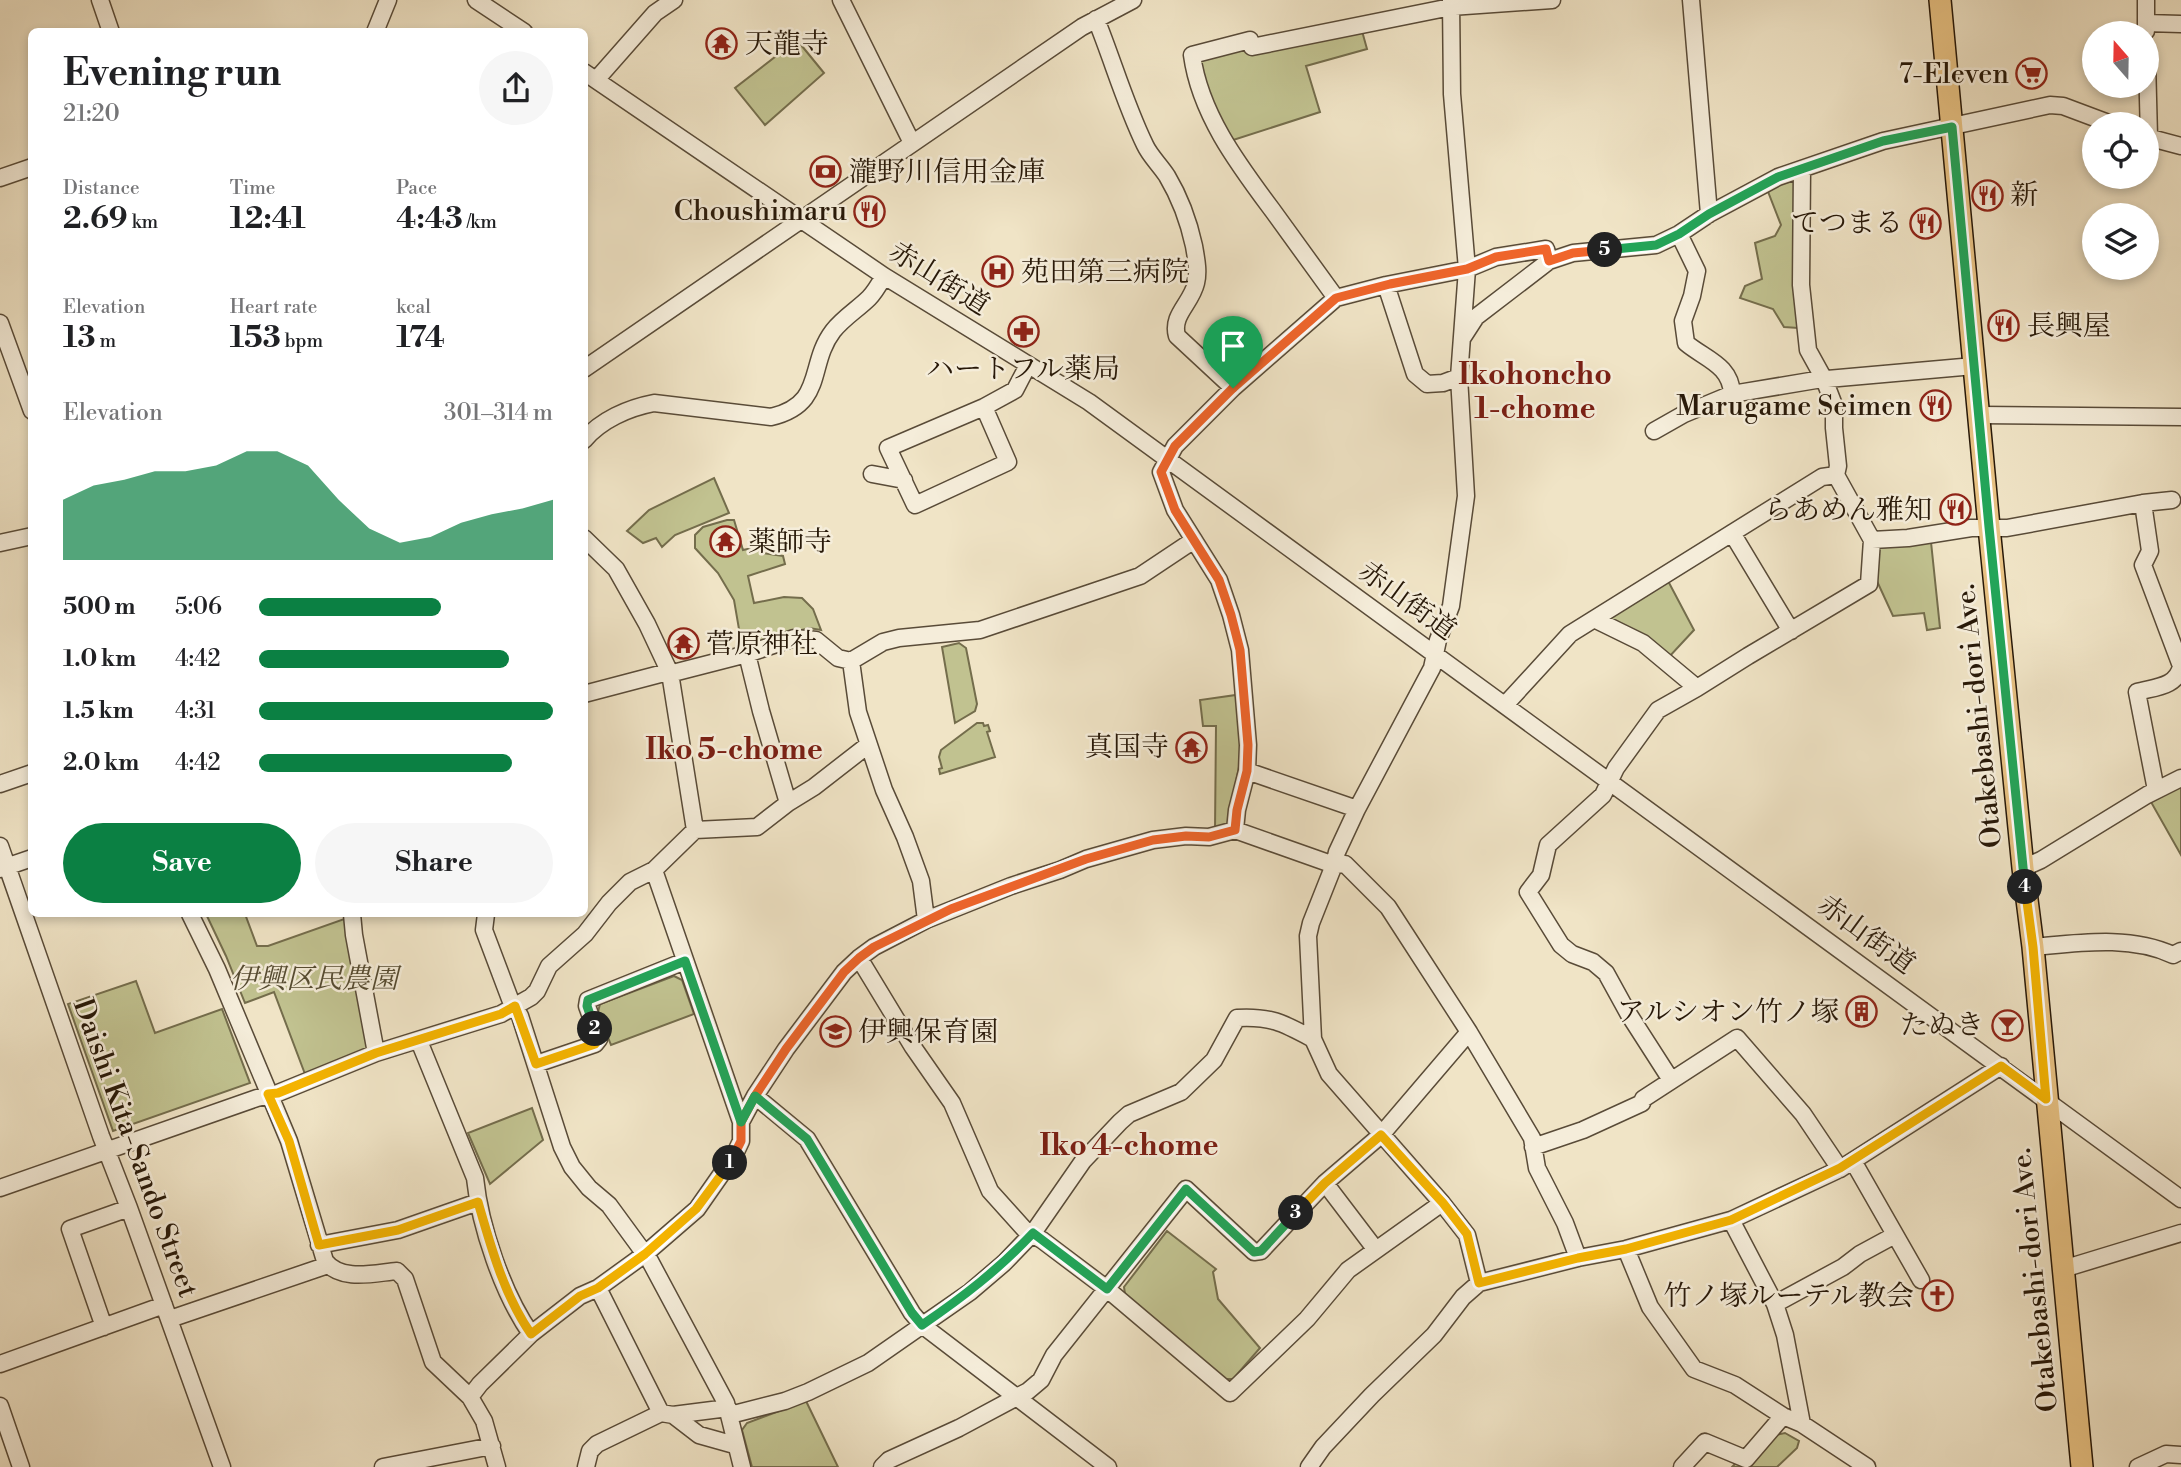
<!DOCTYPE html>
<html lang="en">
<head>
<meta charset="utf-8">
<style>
	body { margin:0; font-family:"Libre Bodoni","Noto Serif JP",serif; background:#f6f6f6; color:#202124; height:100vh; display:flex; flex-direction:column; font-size:26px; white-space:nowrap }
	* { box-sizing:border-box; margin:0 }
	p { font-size:23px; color:#757577 }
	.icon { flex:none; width:38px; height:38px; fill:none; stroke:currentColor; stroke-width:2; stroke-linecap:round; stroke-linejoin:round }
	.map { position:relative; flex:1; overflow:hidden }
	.drawer { position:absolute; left:28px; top:28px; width:560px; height:889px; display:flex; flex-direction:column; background:#fff; border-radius:10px; box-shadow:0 4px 10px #0003 }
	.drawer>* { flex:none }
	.needle { width:46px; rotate:340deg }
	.fabs { position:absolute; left:2082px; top:21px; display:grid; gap:14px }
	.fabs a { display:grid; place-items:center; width:77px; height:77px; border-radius:50%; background:#fff; box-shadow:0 4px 10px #0003; font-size:35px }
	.pin { position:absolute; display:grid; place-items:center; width:60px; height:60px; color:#fff; margin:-72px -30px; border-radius:50% 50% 50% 0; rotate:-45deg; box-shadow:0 0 7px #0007 }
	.pin .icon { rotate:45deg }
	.km { position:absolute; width:35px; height:35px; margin:-18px; border-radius:50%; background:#222; color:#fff; font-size:19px; line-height:35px; text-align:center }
	.round { display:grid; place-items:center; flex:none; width:74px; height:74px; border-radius:37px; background:#f6f6f6 }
	.overview { display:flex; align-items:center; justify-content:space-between; height:119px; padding:0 35px }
	h1 { font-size:38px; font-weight:700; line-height:52px }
	.stats { display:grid; grid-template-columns:repeat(3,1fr); gap:10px; height:119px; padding:7px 35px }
	.stats div { display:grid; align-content:center }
	.stats b { font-size:30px; font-weight:700 }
	.stats small { font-size:19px; font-weight:400 }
	.stats p { font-size:19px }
	.chart { height:196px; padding:14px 35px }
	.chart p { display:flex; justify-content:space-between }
	.chart svg { width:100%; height:126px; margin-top:7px; fill:#0b8043; opacity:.7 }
	.primary-button { display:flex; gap:14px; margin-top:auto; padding:14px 35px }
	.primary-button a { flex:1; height:80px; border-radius:42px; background:#0b8043; color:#fff; font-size:28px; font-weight:700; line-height:80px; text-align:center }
	.primary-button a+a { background:#f6f6f6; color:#202124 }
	ul { padding:0 35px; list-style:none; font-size:23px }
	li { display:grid; grid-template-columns:112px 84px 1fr; align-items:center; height:52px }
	li i { height:18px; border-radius:9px; background:#0b8043 }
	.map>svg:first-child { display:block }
	.green { fill:#c1c290; stroke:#746d4c; stroke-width:2 }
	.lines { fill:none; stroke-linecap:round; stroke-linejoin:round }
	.minor-casing { stroke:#594b38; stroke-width:19 }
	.major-casing { stroke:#271808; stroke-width:24 }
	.minor { stroke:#f5edda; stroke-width:16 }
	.major { stroke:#e8c283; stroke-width:21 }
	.split-1-casing { stroke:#fff; stroke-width:14 }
	.split-2-casing { stroke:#fff; stroke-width:14 }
	.split-3-casing { stroke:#fff; stroke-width:14 }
	.split-4-casing { stroke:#fff; stroke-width:14 }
	.split-5-casing { stroke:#fff; stroke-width:14 }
	.split-6-casing { stroke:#fff; stroke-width:14 }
	.split-1 { stroke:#f0652b; stroke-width:9 }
	.split-2 { stroke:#f5b400; stroke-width:9 }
	.split-3 { stroke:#22a559; stroke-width:9 }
	.split-4 { stroke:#f5b400; stroke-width:9 }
	.split-5 { stroke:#22a559; stroke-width:9 }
	.split-6 { stroke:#f0652b; stroke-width:9 }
	.labels { text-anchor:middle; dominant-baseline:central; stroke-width:5; stroke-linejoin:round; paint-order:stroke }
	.poi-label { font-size:28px; fill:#271808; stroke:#f5edda; text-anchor:end }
	.street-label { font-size:28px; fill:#271808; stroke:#f5edda }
	.park-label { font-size:28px; font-style:italic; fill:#554b31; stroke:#f5edda }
	.neighbourhood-label { font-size:30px; font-weight:bold; fill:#7a1f14; stroke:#f5edda }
</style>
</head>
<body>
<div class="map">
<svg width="2181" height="1467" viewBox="0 0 2181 1467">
	<rect width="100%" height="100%" fill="#f0e4c6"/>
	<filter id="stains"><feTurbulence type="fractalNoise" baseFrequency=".00286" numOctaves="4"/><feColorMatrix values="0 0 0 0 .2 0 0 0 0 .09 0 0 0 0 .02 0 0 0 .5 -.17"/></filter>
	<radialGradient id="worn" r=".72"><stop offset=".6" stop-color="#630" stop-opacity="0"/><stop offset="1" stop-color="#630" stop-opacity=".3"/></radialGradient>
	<path class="green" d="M1362,31L1367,49L1306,66L1320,112L1230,141L1209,101L1198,58L1246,47Z
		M797,40L824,73L765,125L735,88Z
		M1790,178L1796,185L1798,328L1784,327L1773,309L1740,298L1745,286L1762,279L1755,243L1775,236L1781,225L1767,189Z
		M714,478L729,513L675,535L662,547L656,538L643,543L627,531L649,510Z
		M727,520H734L743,550L752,548L763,553L783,556L785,564L748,576L754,603L784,597L802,598L813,609L821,630L809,628L755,643L752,634L740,635L734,600L718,573L695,548V535L703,527Z
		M1931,542L1940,628L1927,630L1924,613L1893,616L1876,579L1879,548Z
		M1667,579L1694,630L1669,657L1605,618Z
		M959,643L966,648L977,704L975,711L955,723L942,647Z
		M1236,695L1241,743L1239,767L1229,817L1231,823L1215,830L1216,726H1203L1200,700Z
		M977,723H983L984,726L988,725L990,731L987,732L995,757L940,774L939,769L942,768L939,757L941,750Z
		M2181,786V855L2151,802Z
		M206,914H245L257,946H268L347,918L370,1047L352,1057L305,1074L274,992L245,1003L226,956Z
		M674,976L682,980L694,1014L611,1045L598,1012L600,1004Z
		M136,981L155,1033L222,1009L250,1083L113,1131L68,1004Z
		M532,1108L543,1140L490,1184L468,1133Z
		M1167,1231L1216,1269L1213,1272L1218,1299L1260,1348L1233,1379H1225L1125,1294L1124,1287Z
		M806,1401L838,1467H752L742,1430L747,1423Z
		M1785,1433L1799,1441L1797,1448L1777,1467H1732L1736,1463L1746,1467L1775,1435Z"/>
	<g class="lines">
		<defs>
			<path id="minor" d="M100,0L111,32
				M476,0L524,32
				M841,0L912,143
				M1451,0L1452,94L1467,269L1459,377L1466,496L1451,606L1438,640L1432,668L1357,809L1337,852L1334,865L1311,923L1308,936L1313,1039L1329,1074L1442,1203L1467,1235L1479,1283
				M1691,0L1709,214
				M2146,0V31
				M1096,19C1113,61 1125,104 1145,145C1150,156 1160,165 1167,176C1179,196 1189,223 1194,246C1196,258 1199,271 1196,283C1191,304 1171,315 1177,336L1233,388
				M2146,23L2181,24
				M375,32L388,0
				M2147,61L2149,137
				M584,72L884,276L1089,402L2181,1199
				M596,80L655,13L674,0
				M2147,137L2181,146
				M0,178L32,167
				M1679,234L1697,271L1692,296L1683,321L1686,343C1705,359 1731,365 1732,394
				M1386,285L1415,374L1427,384L1443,383L1459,377
				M1336,298C1315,269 1294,240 1273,211C1238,164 1200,114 1192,55L1250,40L1252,47L1451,7L1552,0
				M0,323L32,411
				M1463,337L1476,317L1549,261
				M584,369L1082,27L1133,0
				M984,407L1008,462L915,505L888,448L984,407L1015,390L1028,365
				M1980,415L2181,417
				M1654,431L1684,414L1732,394L1816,380L1974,366
				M584,440C601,420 628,408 654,403L771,417C826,404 807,365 833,331C843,318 858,309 869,298C875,292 880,283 884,276
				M872,474L904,480
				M2143,503L2150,551L2143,565L2181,666C2177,687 2155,687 2137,692L2156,790
				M1732,533L1791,631
				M584,538L616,569L647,624L670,673L695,830
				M1872,540L1908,538L1971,528H2007L2143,503L2172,500
				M0,543L32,536
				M1594,619L1643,643L1697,688L1748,656L1869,584L1872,540L1836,475L1838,466L1834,428V405L1824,379L1808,350L1801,285L1802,169
				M747,654L761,711L788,803
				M851,661L858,712L884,790L905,837L921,881L926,920
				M584,694L664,673H673L747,654L794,638L816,640L838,658L851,661L883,642L899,638L980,630L1140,576L1194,540
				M1505,705L1570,634L1822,477L1836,475
				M1247,771L1357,809
				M0,784L32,773
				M1235,830L1237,810L1247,771L1248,745L1240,650L1231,615L1219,580L1175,510L1161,472L1175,446L1233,388L1336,298L1386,285L1467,269L1496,257L1546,249L1549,261L1573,253L1656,245L1679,234L1709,214L1778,177L1883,141L2050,105L2063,106L2111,124
				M0,846L101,1136L129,1208L222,1467
				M2023,868L2041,860L2147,795L2181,778
				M0,869L32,858
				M654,870L741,1122
				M190,914L217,969L289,1141L325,1261C341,1282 374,1273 397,1271L405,1279L433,1362L470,1397L484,1421L497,1467
				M352,914L354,935L376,1053
				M486,914L484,930L510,999L520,1016L562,1147L572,1167L589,1188L609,1205L650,1261L726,1403L742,1467
				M2033,947C2079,943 2130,935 2173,955L2181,951
				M859,958L913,1047L952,1103L990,1191L1026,1231L1042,1240L1107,1289L1230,1393L1307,1319L1348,1270L1442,1203
				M419,1041L475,1178C480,1227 503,1294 531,1334
				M536,1064L595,1044L599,1039L587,1006L588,1000L685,961
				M1671,1080L1628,1013L1606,973L1593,962L1572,954L1561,945L1528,892L1541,875L1548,845L1603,795L1616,768L1658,710L1697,688
				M755,1096L807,1139L912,1313L922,1325L1108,1467
				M1533,1147L1583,1130L1642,1103L1643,1099L1737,1038L1803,1114L1840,1169
				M1853,1161L1921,1280
				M1325,1183L1376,1250
				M0,1188L257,1098L278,1093L376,1053L501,1014L531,997L537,991L549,966L585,934L609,903L630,882L654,870L695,830L757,827L788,803L814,787L868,745
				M1731,1220L1775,1304L1785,1335L1802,1424
				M319,1245L398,1230L478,1202
				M1626,1249L1650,1307L1694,1369L1735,1385L1783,1416L1802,1424L1867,1467
				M2063,1269L2181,1233
				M598,1288L661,1413
				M1775,1304L1843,1267L1860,1254L1895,1235
				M170,1319L328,1265
				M104,1327L70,1229L129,1208
				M0,1364L164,1305
				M470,1397L480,1384L531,1334L580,1296L598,1288L645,1254L697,1209L734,1156L741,1141V1122L755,1096L786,1049L844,972L859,958L874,947L926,920L1011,886L1060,870L1086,859L1153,840L1186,836L1209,837L1235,830L1334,865L1345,864L1388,907L1469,1032L1532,1138L1537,1168L1565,1223L1578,1258
				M0,1406L21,1467
				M673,1415L699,1435L731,1444L736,1443
				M730,1415L785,1401L808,1392L868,1363L970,1292L1004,1263L1033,1233L1083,1161L1120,1122L1129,1114L1181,1092L1214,1060L1237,1018C1271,1016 1283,1023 1313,1039
				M383,1467L492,1446
				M586,1467L590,1451L597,1444L661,1413L673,1415L728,1408
				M882,1467L889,1460L959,1428L1028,1391L1041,1380L1054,1355L1186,1189L1254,1252L1261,1251L1325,1183L1381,1135L1469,1032
				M1309,1467L1323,1447L1372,1395L1434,1335L1463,1297L1479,1283L1578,1258L1626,1249L1731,1220L1840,1169L2001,1066
				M1682,1467L1705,1442L1746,1459L1783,1416
				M2138,1467L2166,1454L2181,1455"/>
			<path id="major" d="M1940,0L1989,527L2023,868L2033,947L2082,1467"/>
		</defs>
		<use href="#minor" class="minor-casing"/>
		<use href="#major" class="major-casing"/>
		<use href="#minor" class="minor"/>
		<use href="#major" class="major"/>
	</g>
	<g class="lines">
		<defs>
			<path id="split-1" d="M730,1163L741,1141V1122L755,1096L786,1049L844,972L859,958L874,947L951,909L1086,859L1153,840L1186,836L1209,837L1235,830L1237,810L1247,771L1248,745L1240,650L1231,615L1219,580L1175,510L1161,472L1175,446L1233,388"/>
			<path id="split-2" d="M595,1029L599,1039L595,1044L536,1064L515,1006L501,1014L376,1053L278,1093L268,1094L289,1141L319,1245L398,1230L478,1202C491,1247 504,1295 531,1334L580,1296L598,1288L645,1254L696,1209L730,1163"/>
			<path id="split-3" d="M595,1029L587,1006L588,1000L685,961L741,1122L755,1096L807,1139L912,1313L922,1325C963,1297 998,1270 1033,1233L1107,1289L1186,1189L1254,1252L1261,1251L1296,1213"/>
			<path id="split-4" d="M1296,1213L1325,1183L1381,1135L1443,1203L1467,1234L1479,1283L1578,1258L1626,1249L1731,1220L1840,1168L2001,1066L2046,1099L2033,947L2025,887"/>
			<path id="split-5" d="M1605,250L1656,245L1679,234L1709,214L1778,177L1883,141L1952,127L1989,527L2025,887"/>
			<path id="split-6" d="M1233,388L1336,298L1390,284L1467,269L1496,257L1546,249L1549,261L1573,253L1605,250"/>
		</defs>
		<use href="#split-1" class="split-1-casing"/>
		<use href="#split-2" class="split-2-casing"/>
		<use href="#split-3" class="split-3-casing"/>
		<use href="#split-4" class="split-4-casing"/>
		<use href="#split-5" class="split-5-casing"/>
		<use href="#split-6" class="split-6-casing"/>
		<use href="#split-1" class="split-1"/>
		<use href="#split-2" class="split-2"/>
		<use href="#split-3" class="split-3"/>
		<use href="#split-4" class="split-4"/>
		<use href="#split-5" class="split-5"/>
		<use href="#split-6" class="split-6"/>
	</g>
	<defs>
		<symbol id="temple-ring" viewBox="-11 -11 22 22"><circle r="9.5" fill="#f5edda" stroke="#8f2418" stroke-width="1.5"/><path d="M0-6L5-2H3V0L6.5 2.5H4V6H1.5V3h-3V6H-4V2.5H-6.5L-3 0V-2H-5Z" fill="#8f2418"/></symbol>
		<symbol id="supermarket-ring" viewBox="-11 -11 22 22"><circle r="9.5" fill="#f5edda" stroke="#8f2418" stroke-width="1.5"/><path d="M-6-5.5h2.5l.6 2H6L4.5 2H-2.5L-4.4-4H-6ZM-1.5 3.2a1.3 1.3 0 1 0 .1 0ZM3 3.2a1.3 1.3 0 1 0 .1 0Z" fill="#8f2418"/></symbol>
		<symbol id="bank-ring" viewBox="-11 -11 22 22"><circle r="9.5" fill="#f5edda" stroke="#8f2418" stroke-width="1.5"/><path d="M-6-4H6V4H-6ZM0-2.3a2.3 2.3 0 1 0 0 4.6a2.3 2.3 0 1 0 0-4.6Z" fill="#8f2418"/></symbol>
		<symbol id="restaurant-ring" viewBox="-11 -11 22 22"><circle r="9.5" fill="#f5edda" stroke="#8f2418" stroke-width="1.5"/><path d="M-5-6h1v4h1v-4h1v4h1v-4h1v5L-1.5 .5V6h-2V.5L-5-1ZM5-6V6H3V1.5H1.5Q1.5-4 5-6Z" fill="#8f2418"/></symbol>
		<symbol id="hospital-ring" viewBox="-11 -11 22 22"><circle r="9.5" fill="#f5edda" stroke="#8f2418" stroke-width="1.5"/><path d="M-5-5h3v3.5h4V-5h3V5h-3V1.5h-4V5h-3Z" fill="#8f2418"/></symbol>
		<symbol id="pharmacy-ring" viewBox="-11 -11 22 22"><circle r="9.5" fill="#f5edda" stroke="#8f2418" stroke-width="1.5"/><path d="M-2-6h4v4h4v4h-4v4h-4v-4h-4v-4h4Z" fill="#8f2418"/></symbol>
		<symbol id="building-ring" viewBox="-11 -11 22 22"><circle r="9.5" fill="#f5edda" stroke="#8f2418" stroke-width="1.5"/><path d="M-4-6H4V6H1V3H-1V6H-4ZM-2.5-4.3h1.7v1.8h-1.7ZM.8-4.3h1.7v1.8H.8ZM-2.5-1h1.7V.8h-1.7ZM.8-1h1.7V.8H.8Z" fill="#8f2418"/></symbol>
		<symbol id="bar-ring" viewBox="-11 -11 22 22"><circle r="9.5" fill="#f5edda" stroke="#8f2418" stroke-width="1.5"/><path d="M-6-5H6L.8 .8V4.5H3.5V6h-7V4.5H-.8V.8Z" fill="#8f2418"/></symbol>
		<symbol id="school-ring" viewBox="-11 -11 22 22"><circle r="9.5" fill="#f5edda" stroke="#8f2418" stroke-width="1.5"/><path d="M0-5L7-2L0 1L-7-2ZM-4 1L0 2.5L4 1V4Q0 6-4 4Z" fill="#8f2418"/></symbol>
		<symbol id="church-ring" viewBox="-11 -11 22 22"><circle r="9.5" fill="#f5edda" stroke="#8f2418" stroke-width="1.5"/><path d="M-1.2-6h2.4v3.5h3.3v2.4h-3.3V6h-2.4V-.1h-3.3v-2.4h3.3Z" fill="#8f2418"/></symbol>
	</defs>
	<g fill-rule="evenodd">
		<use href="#temple-ring" x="704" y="26" width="35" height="35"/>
		<use href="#supermarket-ring" x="2014" y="56" width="35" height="35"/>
		<use href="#bank-ring" x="808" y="154" width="35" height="35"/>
		<use href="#restaurant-ring" x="1970" y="178" width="35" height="35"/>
		<use href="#restaurant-ring" x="852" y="194" width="35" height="35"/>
		<use href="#restaurant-ring" x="1908" y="206" width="35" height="35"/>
		<use href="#hospital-ring" x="980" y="254" width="35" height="35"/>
		<use href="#restaurant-ring" x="1986" y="308" width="35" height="35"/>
		<use href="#pharmacy-ring" x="1006" y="314" width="35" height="35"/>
		<use href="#restaurant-ring" x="1918" y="388" width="35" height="35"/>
		<use href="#restaurant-ring" x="1938" y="492" width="35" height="35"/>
		<use href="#temple-ring" x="708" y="524" width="35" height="35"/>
		<use href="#temple-ring" x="666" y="626" width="35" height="35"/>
		<use href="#temple-ring" x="1174" y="730" width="35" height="35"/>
		<use href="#building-ring" x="1844" y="994" width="35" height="35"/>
		<use href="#bar-ring" x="1990" y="1008" width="35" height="35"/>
		<use href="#school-ring" x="818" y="1014" width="35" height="35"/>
		<use href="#church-ring" x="1920" y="1278" width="35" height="35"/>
	</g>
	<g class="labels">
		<g class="poi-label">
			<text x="745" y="44" text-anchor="start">天龍寺</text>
			<text x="2009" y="74">7-Eleven</text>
			<text x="849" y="172" text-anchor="start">瀧野川信用金庫</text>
			<text x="2010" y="195" text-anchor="start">新</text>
			<text x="847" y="211">Choushimaru</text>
			<text x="1903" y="223">てつまる</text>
			<text x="1021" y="272" text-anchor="start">苑田第三病院</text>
			<text x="2027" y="326" text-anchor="start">長興屋</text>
			<text x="1023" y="369" text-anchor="middle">ハートフル薬局</text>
			<text x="1912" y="406">Marugame Seimen</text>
			<text x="1932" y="510">らあめん雅知</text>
			<text x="748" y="542" text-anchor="start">薬師寺</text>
			<text x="706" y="644" text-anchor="start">菅原神社</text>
			<text x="1169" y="747">真国寺</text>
			<text x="1839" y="1012">アルシオン竹ノ塚</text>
			<text x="1984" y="1025">たぬき</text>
			<text x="858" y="1032" text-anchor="start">伊興保育園</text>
			<text x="1914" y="1296">竹ノ塚ルーテル教会</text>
		</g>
		<g class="street-label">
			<text transform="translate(939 279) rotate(32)">赤山街道</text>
			<text transform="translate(1407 601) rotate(36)">赤山街道</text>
			<text transform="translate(1979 716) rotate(-96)">Otakebashi-dori Ave.</text>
			<text transform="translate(1866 935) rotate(36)">赤山街道</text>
			<text transform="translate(135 1148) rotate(70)">Daishi Kita-Sando Street</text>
			<text transform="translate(2035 1280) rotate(-96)">Otakebashi-dori Ave.</text>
		</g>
		<g class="park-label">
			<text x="314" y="979">伊興区民農園</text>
		</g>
		<g class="neighbourhood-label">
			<text x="1535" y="375">Ikohoncho<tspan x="1535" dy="34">1-chome</tspan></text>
			<text x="734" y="750">Iko 5-chome</text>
			<text x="1129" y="1146">Iko 4-chome</text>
		</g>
	</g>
	<rect width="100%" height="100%" filter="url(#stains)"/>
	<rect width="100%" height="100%" fill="url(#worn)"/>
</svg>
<div class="fabs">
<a><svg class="needle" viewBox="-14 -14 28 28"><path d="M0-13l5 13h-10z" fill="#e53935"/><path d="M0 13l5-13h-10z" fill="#757577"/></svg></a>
<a><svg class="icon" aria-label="locate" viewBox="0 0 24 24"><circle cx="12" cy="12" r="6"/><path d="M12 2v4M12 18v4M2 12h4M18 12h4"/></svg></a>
<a><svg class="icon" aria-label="layers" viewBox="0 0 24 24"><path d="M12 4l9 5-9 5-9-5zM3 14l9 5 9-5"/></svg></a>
</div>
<div class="pin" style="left:1233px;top:388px;background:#1e9e55"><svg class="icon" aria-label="arrive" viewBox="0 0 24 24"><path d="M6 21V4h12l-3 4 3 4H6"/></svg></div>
<b class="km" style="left:730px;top:1163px">1</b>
<b class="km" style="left:595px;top:1029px">2</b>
<b class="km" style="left:1296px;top:1213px">3</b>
<b class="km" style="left:2025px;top:887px">4</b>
<b class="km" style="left:1605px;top:250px">5</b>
<section class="drawer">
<div class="overview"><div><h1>Evening run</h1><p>21:20</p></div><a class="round"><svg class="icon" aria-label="share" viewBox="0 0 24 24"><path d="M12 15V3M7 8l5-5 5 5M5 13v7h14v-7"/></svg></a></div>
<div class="stats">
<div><p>Distance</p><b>2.69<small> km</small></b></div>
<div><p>Time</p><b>12:41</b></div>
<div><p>Pace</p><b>4:43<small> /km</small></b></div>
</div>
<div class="stats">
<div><p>Elevation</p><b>13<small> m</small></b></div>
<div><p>Heart rate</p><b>153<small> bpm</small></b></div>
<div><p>kcal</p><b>174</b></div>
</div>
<div class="chart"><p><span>Elevation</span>301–314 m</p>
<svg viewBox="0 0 160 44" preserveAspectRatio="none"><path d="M0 44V23L10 18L20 16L30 13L40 13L50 11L60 6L70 6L80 11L90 23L100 33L110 38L120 36L130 31L140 28L150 26L160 23V44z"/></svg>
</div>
<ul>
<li><b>500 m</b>5:06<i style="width:62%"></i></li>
<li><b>1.0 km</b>4:42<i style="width:85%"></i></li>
<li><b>1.5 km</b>4:31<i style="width:100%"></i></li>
<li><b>2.0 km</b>4:42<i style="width:86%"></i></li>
</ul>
<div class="primary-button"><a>Save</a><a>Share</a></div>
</section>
</div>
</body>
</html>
